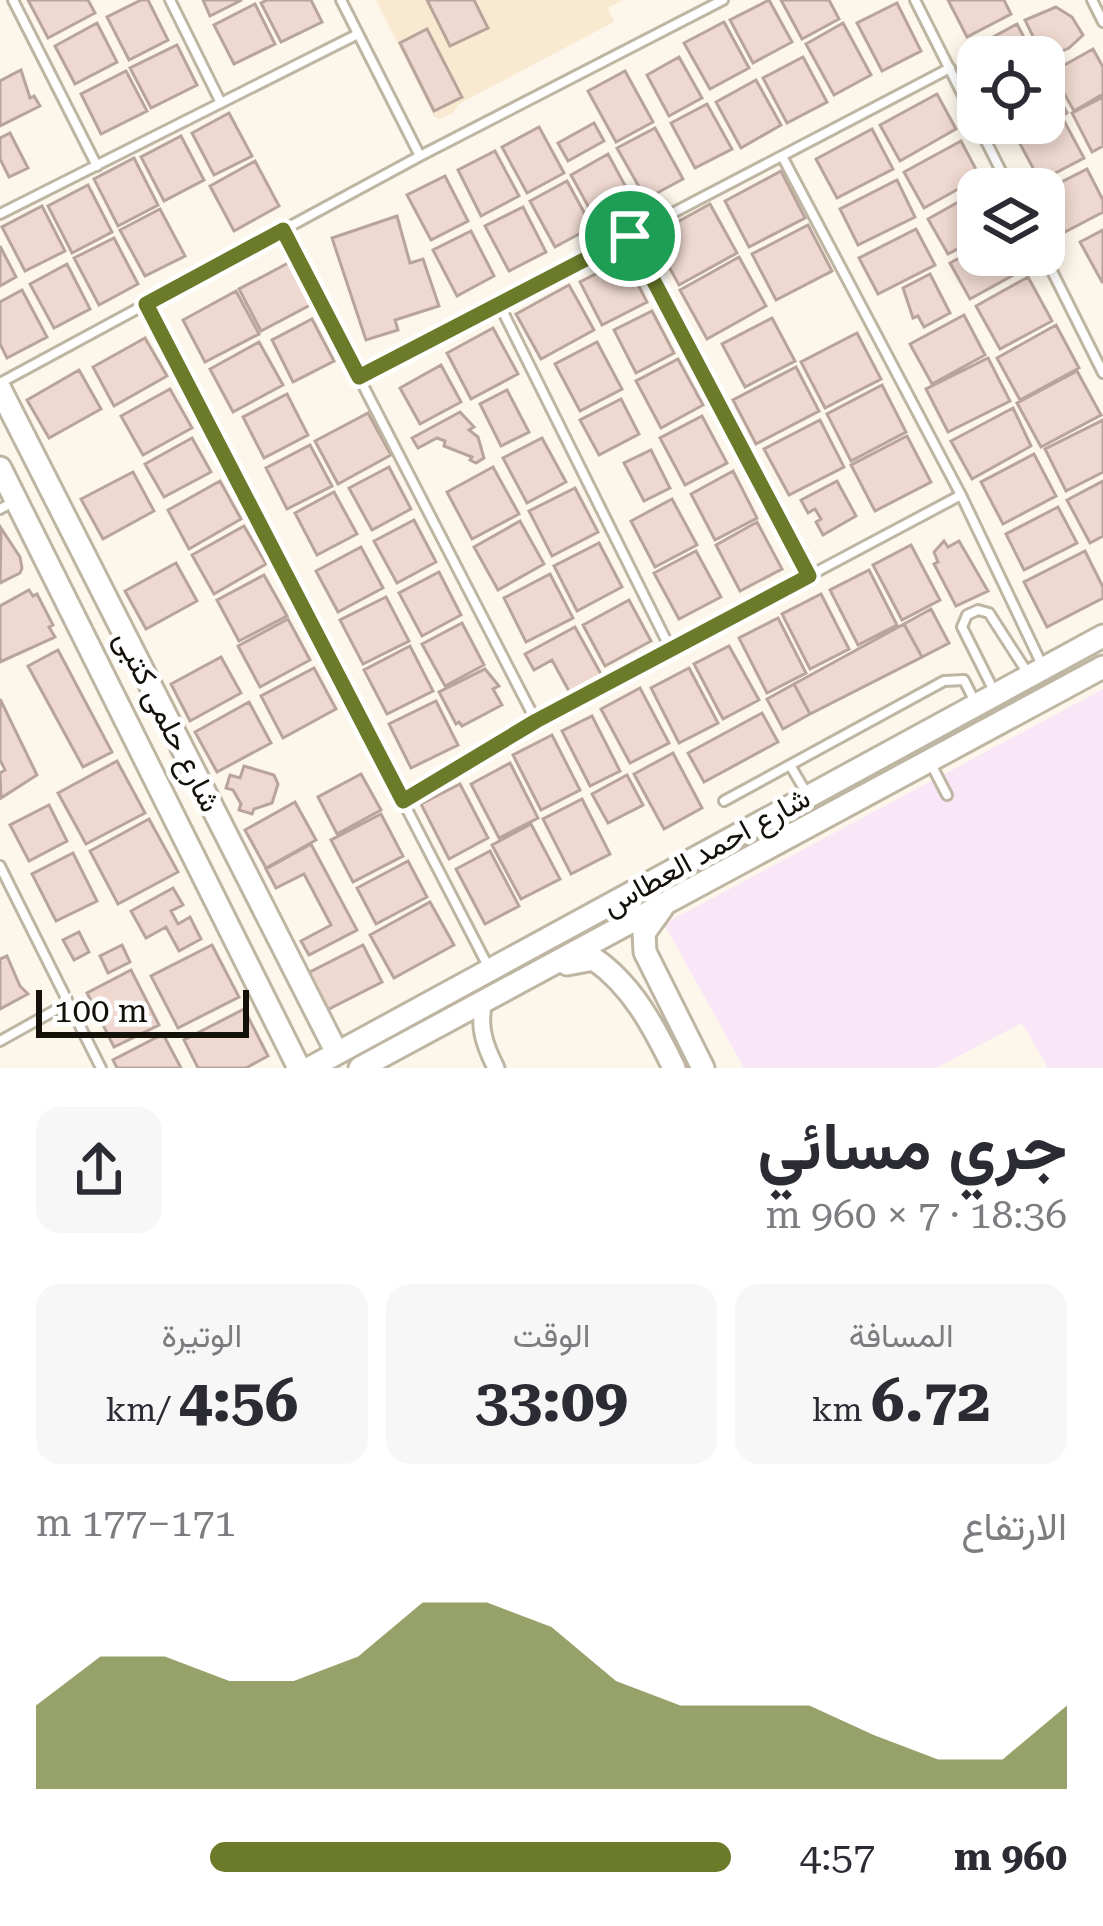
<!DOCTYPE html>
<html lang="ar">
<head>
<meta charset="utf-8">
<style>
	body { margin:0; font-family:"Roboto Serif",Vazirmatn,serif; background:#f7f7f7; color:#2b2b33; direction:rtl; height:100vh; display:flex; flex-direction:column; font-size:45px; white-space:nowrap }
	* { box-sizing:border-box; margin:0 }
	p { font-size:39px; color:#7c7c81 }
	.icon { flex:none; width:66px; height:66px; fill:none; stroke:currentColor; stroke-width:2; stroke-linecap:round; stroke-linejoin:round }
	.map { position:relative; height:1068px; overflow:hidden; direction:ltr }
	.drawer { display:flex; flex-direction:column; background:#fff; flex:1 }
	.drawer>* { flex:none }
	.controls { position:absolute; left:957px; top:36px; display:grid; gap:24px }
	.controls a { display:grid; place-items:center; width:108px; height:108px; border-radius:24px; background:#fff; box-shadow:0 6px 18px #0003; font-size:60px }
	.scale { position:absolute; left:36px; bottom:30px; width:213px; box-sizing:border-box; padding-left:12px; border:6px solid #14100a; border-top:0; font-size:33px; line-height:42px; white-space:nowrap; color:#14100a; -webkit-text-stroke:9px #fff; paint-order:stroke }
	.pin { position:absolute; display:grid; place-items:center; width:102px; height:102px; color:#fff; margin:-51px; border:6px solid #fff; border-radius:50%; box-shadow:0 3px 12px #0007 }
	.round { display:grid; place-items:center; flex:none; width:126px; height:126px; border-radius:24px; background:#f7f7f7 }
	.overview { display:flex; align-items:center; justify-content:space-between; height:204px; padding:0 36px }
	h1 { font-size:66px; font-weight:700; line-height:90px }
	.metrics { display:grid; grid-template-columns:repeat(3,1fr); gap:18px; height:204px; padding:12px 36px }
	.metrics div { display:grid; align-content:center; border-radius:24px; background:#f7f7f7; text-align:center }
	.metrics b { font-size:60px; font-weight:700 }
	.metrics small { font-size:33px; font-weight:400 }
	.metrics p { font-size:33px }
	.chart { height:336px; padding:24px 36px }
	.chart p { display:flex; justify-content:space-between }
	.chart svg { width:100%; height:216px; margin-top:12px; fill:#6b7b2a; opacity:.7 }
	ul { padding:0 36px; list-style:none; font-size:39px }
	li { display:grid; grid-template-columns:192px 144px 1fr; align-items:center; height:90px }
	li i { height:30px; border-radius:15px; background:#6b7b2a }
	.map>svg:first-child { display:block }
	.commercial { fill:#f9e7f8 }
	.built { fill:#f8e9d0 }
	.building { fill:#eed8cf; stroke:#b9a49b; stroke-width:3 }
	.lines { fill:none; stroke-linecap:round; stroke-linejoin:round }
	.lane-casing { stroke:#bfb5a3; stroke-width:14 }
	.street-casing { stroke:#bfb5a3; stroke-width:21 }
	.secondary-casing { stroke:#bfb5a3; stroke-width:27 }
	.lane { stroke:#fff; stroke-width:8 }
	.street { stroke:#fff; stroke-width:15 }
	.secondary { stroke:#fff; stroke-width:21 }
	.route-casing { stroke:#fff; stroke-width:24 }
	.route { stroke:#6b7b2a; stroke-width:15 }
	.labels { text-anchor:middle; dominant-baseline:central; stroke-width:10; stroke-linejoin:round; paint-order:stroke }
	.street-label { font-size:30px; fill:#14100a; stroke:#fff }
</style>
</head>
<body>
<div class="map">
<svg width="1103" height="1068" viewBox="0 0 1103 1068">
	<rect width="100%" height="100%" fill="#fdf7eb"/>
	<path class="commercial" d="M1103,689V1068H1048L1022,1023L936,1068H744L664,924Z"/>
	<path class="built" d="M376,0H623L608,8L614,22L459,104L453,113L440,119L434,116Z"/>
	<path class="building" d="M28,0H88L95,13L48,38Z
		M141,0H148L168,40L129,60L107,17Z
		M203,0H242L210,16Z
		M267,0H311L322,22L281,42L261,3Z
		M427,0H474L488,28L450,46Z
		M769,0L792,42L753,63L730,20Z
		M781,0H829L839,19L802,39Z
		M948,0H1004L1011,14L967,37Z
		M897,3L921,51L882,71L857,23Z
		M255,4L275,44L234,64L214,25Z
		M1056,7L1072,17L1083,35L1069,48L1044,59L1025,20Z
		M724,22L749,68L710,89L684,43Z
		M97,23L117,62L75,84L55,46Z
		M843,23L871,75L834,95L806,44Z
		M1017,24L1034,57H978V66L969,50Z
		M427,29L462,97L434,111L400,43Z
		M177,45L197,85L151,108L130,68Z
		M1093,49L1103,67V94L1074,111L1052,72Z
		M679,57L702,98L669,116L647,75Z
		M803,57L827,102L787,123L763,78Z
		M21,70L30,98L34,96L40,106L0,126V81Z
		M126,71L147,111L101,134L81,94Z
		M625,71L653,122L616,142L588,91Z
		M1046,73L1067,113L1022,137L1015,123H1044Z
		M756,80L781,125L741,148L716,102Z
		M937,94L956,129L900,161L880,125Z
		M1103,97V146L1092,152L1072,113Z
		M707,104L732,149L695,168L671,123Z
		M229,113L252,156L214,175L192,133Z
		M1063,119L1084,158L1040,181L1019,142Z
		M594,123L604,141L568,161L558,143Z
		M539,127L564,173L527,193L502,147Z
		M655,128L683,179L646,199L617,148Z
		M872,129L893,169L837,198L816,159Z
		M10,133L28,168L9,177L0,159V138Z
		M181,136L204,180L164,201L141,157Z
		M961,141L980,177L924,208L904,172Z
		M495,151L519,196L481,216L458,170Z
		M608,154L636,206L599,226L571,175Z
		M134,158L158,205L118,226L94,179Z
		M255,161L279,206L234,231L210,186Z
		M1087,169L1103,200V212L1065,232L1044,191Z
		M781,171L805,218L749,247L725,201Z
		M445,176L468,221L431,240L407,195Z
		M897,180L915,217L858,245L840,209Z
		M567,181L592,227L555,247L530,201Z
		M88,185L112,232L72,253L48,206Z
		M978,191V238L948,254L928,219Z
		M710,204L737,253L679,285L652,236Z
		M42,206L65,251L25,271L2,227Z
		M523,207L546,252L509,271L485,226Z
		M160,209L185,256L145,276L120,230Z
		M397,216L410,263L423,259L439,306L395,320L398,330L366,340L332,238Z
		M808,225L832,271L776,300L752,254Z
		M916,229L935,265L878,294L859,258Z
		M1103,230V282H1102L1080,242Z
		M471,231L494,276L457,296L433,250Z
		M114,238L138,284L99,305L74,258Z
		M0,246L16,277L0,286Z
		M978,248V255H1019L1026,268L970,299L950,263Z
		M739,257L766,306L707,339L680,290Z
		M625,259L647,302L602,325L580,282Z
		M292,261L314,303L261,331L239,289Z
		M67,264L90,309L54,328L30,284Z
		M930,274L950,313L924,327L918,316L913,318L903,288Z
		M1028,277L1052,321L1000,349L976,306Z
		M569,285L594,330L541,359L516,314Z
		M22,290L47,337L7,358L0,344V302Z
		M236,291L259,334L205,362L183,320Z
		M652,311L674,353L636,373L614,330Z
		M964,315L985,355L932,384L910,344Z
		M772,318L795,361L745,387L722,344Z
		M312,319L334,361L293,382L272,340Z
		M1056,325L1079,368L1020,400L997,358Z
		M493,328L518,374L471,399L447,353Z
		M857,333L881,379L825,408L801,362Z
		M145,338L167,376L114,406L93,367Z
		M259,342L283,385L233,412L210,369Z
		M597,342L622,389L580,411L555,364Z
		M988,358L1010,401L948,432L926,389Z
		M678,359L703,405L661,428L636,381Z
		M441,365L461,402L420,424L400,388Z
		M796,367L819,411L756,444L733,400Z
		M79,370L101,409L49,438L27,400Z
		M1077,371L1101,415L1041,447L1017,403Z
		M882,385L906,432L851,461L827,414Z
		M170,389L192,428L143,455L121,416Z
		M507,390L529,432L501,446L480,404Z
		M287,394L308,435L264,458L243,417Z
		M621,399L639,434L599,455L580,420Z
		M1013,408L1031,446L972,479L951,441Z
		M460,412L474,427L469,430L478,437L484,458L476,463L470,460L472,457L444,446L445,441L437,438L418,448L412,438Z
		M368,413L391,455L338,484L315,441Z
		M702,416L727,463L685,485L660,438Z
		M820,420L844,467L789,495L764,449Z
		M1103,420V472L1066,491L1045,449Z
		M907,436L931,482L875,511L851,465Z
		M192,438L211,472L164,497L145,464Z
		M542,438L566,482L527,503L503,458Z
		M310,445L332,486L287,509L266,468Z
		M651,450L670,488L644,501L624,463Z
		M1034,454L1056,496L1003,524L981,482Z
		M389,467L411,509L372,530L349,488Z
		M493,467L519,514L472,539L447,492Z
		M733,471L757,518L715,540L691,494Z
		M133,472L154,511L103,539L81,499Z
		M220,481L241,519L189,549L168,510Z
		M837,481L856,516L823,535L816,522L821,519L815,509L808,513L801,500Z
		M1103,481V536L1090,543L1067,500Z
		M575,488L598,532L552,556L529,511Z
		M334,492L357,534L317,555L295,513Z
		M672,499L697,545L655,567L631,521Z
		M1058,507L1077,543L1024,570L1006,534Z
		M414,520L436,562L397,583L374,541Z
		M520,521L544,564L498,590L474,547Z
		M757,522L782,569L740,591L716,545Z
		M244,526L266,564L214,594L192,555Z
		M1,528L20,557L22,568L20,573L0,583Z
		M944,541L948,547L959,541L988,591L956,606L934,564L938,562L934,552Z
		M599,543L622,587L577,611L554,566Z
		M911,545L940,600L902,620L873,565Z
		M361,547L383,588L338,612L316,571Z
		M696,551L721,597L679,619L654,573Z
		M1085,551L1103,587V598L1047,627L1024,582Z
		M176,563L197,601L146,629L125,591Z
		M869,570L897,625L858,645L830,590Z
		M439,572L461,615L422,636L399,593Z
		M550,574L573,618L526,642L504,598Z
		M264,575L287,616L239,641L217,600Z
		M29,590L33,596L37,594L53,625L49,627L55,637L0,662V606Z
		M821,594L849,649L810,669L782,614Z
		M386,597L409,641L363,664L340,620Z
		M629,600L651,641L605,666L583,625Z
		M931,609L949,643L922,657L904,624Z
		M778,618L806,673L767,693L739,638Z
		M288,619L310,660L260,687L238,646Z
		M462,623L484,665L445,686L422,644Z
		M904,624L922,657L810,714L794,684Z
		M575,627L602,676L570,693L552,660L534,670L525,654Z
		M410,646L433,691L387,714L364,670Z
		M729,646L759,700L723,719L694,664Z
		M58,650L112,752L83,767L28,666Z
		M221,657L241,693L190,721L171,684Z
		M314,668L336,709L283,738L261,696Z
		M689,668L718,723L679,743L651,688Z
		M485,669L499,686L493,689L502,705L462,726L459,722L456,724L439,692Z
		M794,684L810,714L783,729L767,699Z
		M640,688L669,743L630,763L601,709Z
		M0,699L37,775L1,798L0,773L5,770L0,760Z
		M436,701L458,745L411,768L389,724Z
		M249,702L271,743L217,772L195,732Z
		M762,713L778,742L704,782L688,753Z
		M592,716L620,771L590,786L562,731Z
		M552,735L580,790L541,810L513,755Z
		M673,753L702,808L664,829L634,774Z
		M117,761L145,813L86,844L58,793Z
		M510,763L538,818L499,838L471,784Z
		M244,766L274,775L278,784L272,803L254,809L252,814L239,810L241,804L233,790L226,788L230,775L240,778Z
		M361,774L381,810L337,834L318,797Z
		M627,775L643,805L608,823L592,794Z
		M460,784L488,838L449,859L421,804Z
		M582,799L610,854L571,874L543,819Z
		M295,802L316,840L266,868L245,830Z
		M49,805L67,841L29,861L10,825Z
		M381,814L403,856L353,882L331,840Z
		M149,819L178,872L118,904L90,851Z
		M531,824L560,879L521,899L492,845Z
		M311,844L357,930L309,955L301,941L331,925L304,874L276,888L266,869Z
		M490,851L519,906L485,924L456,869Z
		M73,853L97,901L56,921L32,874Z
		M408,861L427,897L376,924L357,888Z
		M173,888L183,905L171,911L178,924L190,917L201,939L179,951L166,927L146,938L131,911Z
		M430,902L454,945L394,978L370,935Z
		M79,932L89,952L74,960L63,940Z
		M122,945L130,962L108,973L100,956Z
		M212,945L239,997L178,1028L151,976Z
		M363,945L382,982L327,1010L308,973Z
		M7,956L20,986L28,994L0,1009V959Z
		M131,970L159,1025L114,1047L87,993Z
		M244,1009L268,1056L246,1068H198L184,1040Z
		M163,1034L181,1068H117L113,1060Z"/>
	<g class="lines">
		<defs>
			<path id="lane" d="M13,0L97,166
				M170,0L221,103
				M341,0L420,156L723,0
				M915,0L1010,189
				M1092,0L1103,22
				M782,156L961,495L1043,667
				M0,214L358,34
				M283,230L536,721
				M630,236L809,576
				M1044,255L1103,373
				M146,304L489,968
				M499,304L671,650
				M359,377L950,68
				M0,383L420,156
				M0,509L15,501
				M995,693L962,627L967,615L978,610L989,613L1027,672
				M931,764L947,795
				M790,765L944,681L964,680L975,702
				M403,801L536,721L961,495
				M724,801L790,765L807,794
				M0,866L101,1068
				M0,1041L68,1003"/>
			<path id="street" d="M484,1000C478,1027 484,1044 496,1068"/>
			<path id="secondary" d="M0,389L337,1053
				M0,468L299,1068
				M662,908L644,933L645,952L703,1068
				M567,964L594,959C632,985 654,1027 674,1068
				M310,1068L1103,636
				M360,1068L1103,667"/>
		</defs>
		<use href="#lane" class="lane-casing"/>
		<use href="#street" class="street-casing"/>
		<use href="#secondary" class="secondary-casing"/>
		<use href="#lane" class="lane"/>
		<use href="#street" class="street"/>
		<use href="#secondary" class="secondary"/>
	</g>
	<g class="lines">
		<defs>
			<path id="route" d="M283,230L359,377L630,236L809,576L536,721L403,801L146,304Z"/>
		</defs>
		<use href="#route" class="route-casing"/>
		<use href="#route" class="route"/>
	</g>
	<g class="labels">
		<g class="street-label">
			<text transform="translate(168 721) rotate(63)">شارع حلمى كتبى</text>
			<text transform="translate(706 851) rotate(-29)">شارع احمد العطاس</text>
		</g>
	</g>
</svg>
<div class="controls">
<a><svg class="icon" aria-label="locate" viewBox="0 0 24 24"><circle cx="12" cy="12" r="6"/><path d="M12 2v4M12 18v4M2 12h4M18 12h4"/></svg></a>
<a><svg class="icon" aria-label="layers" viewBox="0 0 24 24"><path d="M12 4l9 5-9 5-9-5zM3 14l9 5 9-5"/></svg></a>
</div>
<div class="scale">100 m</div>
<div class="pin" style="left:630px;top:236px;background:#1e9e55"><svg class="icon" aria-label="arrive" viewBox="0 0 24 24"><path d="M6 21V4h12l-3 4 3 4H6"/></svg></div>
</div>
<section class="drawer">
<div class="overview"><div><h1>جري مسائي</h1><p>18:36 · 7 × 960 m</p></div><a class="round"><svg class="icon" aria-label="share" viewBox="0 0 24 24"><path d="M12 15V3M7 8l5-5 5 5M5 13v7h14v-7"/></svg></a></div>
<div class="metrics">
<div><p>المسافة</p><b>6.72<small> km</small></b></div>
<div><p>الوقت</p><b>33:09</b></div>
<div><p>الوتيرة</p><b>4:56<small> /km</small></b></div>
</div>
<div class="chart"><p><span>الارتفاع</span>171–177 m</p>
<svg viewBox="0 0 160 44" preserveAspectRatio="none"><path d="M0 44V27L10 17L20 17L30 22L40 22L50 17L60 6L70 6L80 11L90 22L100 27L110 27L120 27L130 33L140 38L150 38L160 27V44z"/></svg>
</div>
<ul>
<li><b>960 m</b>4:57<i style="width:75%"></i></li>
</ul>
</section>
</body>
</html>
